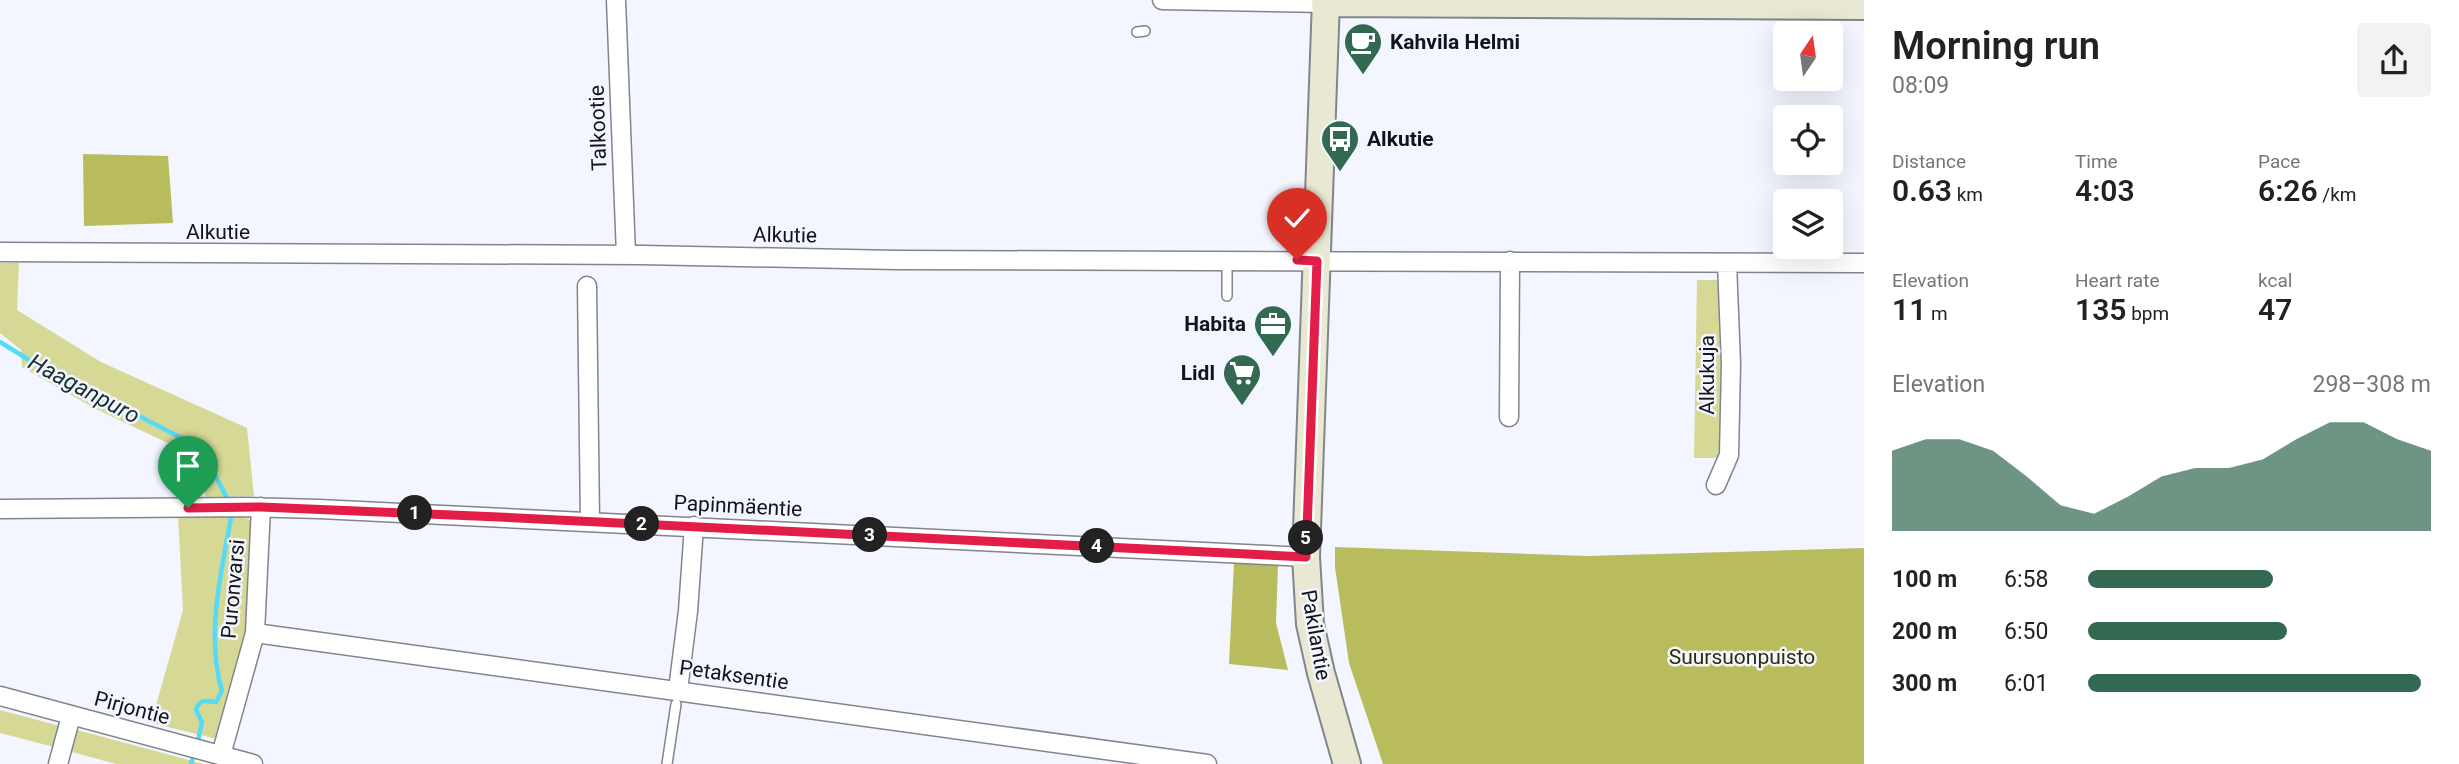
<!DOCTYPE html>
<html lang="en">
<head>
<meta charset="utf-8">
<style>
	body { margin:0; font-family:Roboto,sans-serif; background:#f2f2f2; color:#222; height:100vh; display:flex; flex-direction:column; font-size:26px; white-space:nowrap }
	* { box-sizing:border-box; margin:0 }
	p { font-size:23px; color:#767676 }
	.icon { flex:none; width:38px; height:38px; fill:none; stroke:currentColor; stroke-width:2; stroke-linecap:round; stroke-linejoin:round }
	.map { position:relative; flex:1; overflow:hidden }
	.details { display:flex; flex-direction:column; background:#fff; width:595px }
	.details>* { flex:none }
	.needle { width:46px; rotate:13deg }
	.buttons { position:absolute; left:1773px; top:21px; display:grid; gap:14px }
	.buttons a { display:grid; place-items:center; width:70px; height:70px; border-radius:7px; background:#fff; box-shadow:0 7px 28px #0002; font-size:35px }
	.pin { position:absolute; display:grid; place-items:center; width:60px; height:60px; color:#fff; margin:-72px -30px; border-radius:50% 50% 50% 0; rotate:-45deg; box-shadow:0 0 7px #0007 }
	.pin .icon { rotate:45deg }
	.km { position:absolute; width:35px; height:35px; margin:-18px; border-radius:50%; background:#222; color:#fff; font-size:19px; line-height:35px; text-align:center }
	.round { display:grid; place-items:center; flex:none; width:74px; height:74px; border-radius:7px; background:#f2f2f2 }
	.overview { display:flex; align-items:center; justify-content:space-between; height:119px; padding:0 28px }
	h1 { font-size:38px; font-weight:600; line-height:52px }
	.metrics { display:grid; grid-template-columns:repeat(3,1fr); gap:10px; height:119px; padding:7px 28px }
	.metrics div { display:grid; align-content:center }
	.metrics b { font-size:30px; font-weight:600 }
	.metrics small { font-size:19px; font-weight:400 }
	.metrics p { font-size:19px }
	.chart { height:196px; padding:14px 28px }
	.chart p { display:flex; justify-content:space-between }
	.chart svg { width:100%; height:126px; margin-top:7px; fill:#326950; opacity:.7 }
	ul { padding:0 28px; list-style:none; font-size:23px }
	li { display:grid; grid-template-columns:112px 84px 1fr; align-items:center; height:52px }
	li i { height:18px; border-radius:9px; background:#326950 }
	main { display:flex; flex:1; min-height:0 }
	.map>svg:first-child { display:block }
	.green { fill:#d6d996 }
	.forest { fill:#b9bc5c }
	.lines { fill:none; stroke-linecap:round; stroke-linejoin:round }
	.stream { stroke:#56daf6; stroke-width:4.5 }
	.lane-casing { stroke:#82858c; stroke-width:12 }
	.street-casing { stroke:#82858c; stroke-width:21 }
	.secondary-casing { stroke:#82858c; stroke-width:30 }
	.lane { stroke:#fff; stroke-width:9 }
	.street { stroke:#fff; stroke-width:18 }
	.secondary { stroke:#e8e8d3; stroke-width:26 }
	.route-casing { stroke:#fff; stroke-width:14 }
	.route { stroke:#e11d48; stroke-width:9 }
	.labels { text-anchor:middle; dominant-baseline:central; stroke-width:5; stroke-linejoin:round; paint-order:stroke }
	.poi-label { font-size:21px; font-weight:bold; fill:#131417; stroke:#f3f6fe; text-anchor:start }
	.street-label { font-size:21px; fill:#131417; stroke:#f3f6fe }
	.park-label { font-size:21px; fill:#2e2e04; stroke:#f3f6fe }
	.water-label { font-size:23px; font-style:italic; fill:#182e33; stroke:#f3f6fe }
</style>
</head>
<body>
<main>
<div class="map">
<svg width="1864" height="764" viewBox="0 0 1864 764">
	<rect width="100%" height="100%" fill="#f3f6fe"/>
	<path class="green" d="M0,263H19L17,310L101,362L247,428L254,496L206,497L197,457L94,408L22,367L21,350L0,333Z
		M1697,280H1723L1719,458H1694Z
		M178,516L245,517L250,520L255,531L248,630L217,739L151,723L183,610Z
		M0,710L60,726L54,747L0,733Z
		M77,730L204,764H116L72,752Z"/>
	<path class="forest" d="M83,154L168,156L173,223L84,226Z
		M1335,547L1588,556L1864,548V764H1383L1349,663L1335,567Z
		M1234,562L1278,564L1276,623L1288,670L1229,664Z"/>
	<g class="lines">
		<path class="stream" d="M0,342L78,390L139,416L191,443L213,471L230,504
			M197,746L202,722L196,710C200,698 206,701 216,702L222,691C205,633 222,570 232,512
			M191,764L194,754"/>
		<defs>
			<path id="lane" d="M1137,32L1145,31
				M1227,261V296
				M667,764L676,704"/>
			<path id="street" d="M616,0L626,255
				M1162,0L1325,3
				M0,252L642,255L897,260L1864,263
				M587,286L590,521
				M1509,417L1510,261
				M1716,485L1729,455L1731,364L1727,263
				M0,509L248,507L319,509L1306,557
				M255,633L1207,764
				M678,690L688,611L694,526
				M0,696L253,764
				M221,755L255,633L261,507
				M58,764L71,716"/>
			<path id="secondary" d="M1326,0L1306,557L1310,624L1321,673L1347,764
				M1325,3L1864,6"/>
		</defs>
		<use href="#lane" class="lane-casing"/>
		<use href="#street" class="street-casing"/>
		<use href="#secondary" class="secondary-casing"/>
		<use href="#lane" class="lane"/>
		<use href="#street" class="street"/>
		<use href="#secondary" class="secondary"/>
	</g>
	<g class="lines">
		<defs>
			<path id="route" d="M188,508L261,507L499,517L1306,557L1317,261L1297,260"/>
		</defs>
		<use href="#route" class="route-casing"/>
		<use href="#route" class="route"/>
	</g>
	<defs>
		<symbol id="cafe-pin" viewBox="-11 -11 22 30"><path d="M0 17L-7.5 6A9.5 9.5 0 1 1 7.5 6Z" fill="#326950" stroke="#f3f6fe"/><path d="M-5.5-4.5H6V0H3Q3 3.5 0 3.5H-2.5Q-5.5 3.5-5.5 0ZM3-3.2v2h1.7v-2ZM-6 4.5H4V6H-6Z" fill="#fff"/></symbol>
		<symbol id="bus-pin" viewBox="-11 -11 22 30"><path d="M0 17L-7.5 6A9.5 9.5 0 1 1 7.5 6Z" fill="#326950" stroke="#f3f6fe"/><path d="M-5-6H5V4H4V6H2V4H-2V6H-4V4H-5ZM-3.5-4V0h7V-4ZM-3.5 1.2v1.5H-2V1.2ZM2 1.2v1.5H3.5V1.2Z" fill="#fff"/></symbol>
		<symbol id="office-pin" viewBox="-11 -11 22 30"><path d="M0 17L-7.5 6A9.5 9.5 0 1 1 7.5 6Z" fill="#326950" stroke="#f3f6fe"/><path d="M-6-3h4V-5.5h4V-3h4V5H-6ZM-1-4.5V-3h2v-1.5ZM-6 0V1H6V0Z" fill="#fff"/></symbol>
		<symbol id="supermarket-pin" viewBox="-11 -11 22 30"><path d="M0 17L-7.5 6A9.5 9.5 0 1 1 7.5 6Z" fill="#326950" stroke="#f3f6fe"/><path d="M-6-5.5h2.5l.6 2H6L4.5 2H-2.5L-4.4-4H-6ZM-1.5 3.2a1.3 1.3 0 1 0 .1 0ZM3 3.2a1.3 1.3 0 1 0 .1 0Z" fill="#fff"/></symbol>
	</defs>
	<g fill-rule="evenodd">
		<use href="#cafe-pin" x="1341" y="20" width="44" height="60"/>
		<use href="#bus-pin" x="1318" y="117" width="44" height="60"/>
		<use href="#office-pin" x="1251" y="302" width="44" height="60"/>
		<use href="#supermarket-pin" x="1220" y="351" width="44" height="60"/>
	</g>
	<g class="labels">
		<g class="poi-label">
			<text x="1390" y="42">Kahvila Helmi</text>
			<text x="1367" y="139">Alkutie</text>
			<text x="1246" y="324" text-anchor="end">Habita</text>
			<text x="1215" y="373" text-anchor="end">Lidl</text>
		</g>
		<g class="street-label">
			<text transform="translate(598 128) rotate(-92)">Talkootie</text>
			<text x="218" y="232">Alkutie</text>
			<text transform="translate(785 235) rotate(1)">Alkutie</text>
			<text transform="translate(1707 375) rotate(-90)">Alkukuja</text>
			<text transform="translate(738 506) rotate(3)">Papinmäentie</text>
			<text transform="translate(233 589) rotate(-85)">Puronvarsi</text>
			<text transform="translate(1316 635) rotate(80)">Pakilantie</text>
			<text transform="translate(734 675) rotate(8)">Petaksentie</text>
			<text transform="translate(132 708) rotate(15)">Pirjontie</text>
		</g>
		<g class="park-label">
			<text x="1742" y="657">Suursuonpuisto</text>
		</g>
		<g class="water-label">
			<text transform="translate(84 389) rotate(28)">Haaganpuro</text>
		</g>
	</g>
</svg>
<div class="buttons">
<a><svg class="needle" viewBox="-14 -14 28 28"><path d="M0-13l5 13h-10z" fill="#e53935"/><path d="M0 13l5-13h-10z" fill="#767676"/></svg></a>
<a><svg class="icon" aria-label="locate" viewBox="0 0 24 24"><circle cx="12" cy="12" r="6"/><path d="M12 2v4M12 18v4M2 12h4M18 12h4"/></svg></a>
<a><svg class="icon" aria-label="layers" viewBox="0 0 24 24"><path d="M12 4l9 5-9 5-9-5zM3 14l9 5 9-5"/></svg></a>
</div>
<div class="pin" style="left:188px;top:508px;background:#1e9e55"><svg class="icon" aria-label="arrive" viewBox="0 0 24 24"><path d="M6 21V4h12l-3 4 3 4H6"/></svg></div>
<div class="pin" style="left:1297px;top:260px;background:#d93025"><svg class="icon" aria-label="check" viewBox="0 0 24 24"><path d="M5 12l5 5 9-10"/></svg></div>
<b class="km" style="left:415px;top:513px">1</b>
<b class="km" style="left:642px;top:524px">2</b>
<b class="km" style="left:870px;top:535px">3</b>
<b class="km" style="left:1097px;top:546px">4</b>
<b class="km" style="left:1306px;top:538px">5</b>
</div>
<section class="details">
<div class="overview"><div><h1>Morning run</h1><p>08:09</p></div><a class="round"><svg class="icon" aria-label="share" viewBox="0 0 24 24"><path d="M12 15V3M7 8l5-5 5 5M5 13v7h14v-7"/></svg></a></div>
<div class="metrics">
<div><p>Distance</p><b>0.63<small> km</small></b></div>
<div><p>Time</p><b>4:03</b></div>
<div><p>Pace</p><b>6:26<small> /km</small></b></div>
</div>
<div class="metrics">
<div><p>Elevation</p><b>11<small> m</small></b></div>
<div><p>Heart rate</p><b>135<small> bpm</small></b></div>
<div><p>kcal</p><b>47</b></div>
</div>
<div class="chart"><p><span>Elevation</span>298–308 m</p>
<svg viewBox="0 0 160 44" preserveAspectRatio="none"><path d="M0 44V16L10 12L20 12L30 16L40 25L50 35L60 38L70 32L80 25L90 22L100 22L110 19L120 12L130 6L140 6L150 12L160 16V44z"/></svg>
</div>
<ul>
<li><b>100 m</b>6:58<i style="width:54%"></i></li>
<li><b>200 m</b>6:50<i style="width:58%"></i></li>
<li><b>300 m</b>6:01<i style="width:97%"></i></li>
</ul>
</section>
</main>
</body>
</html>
